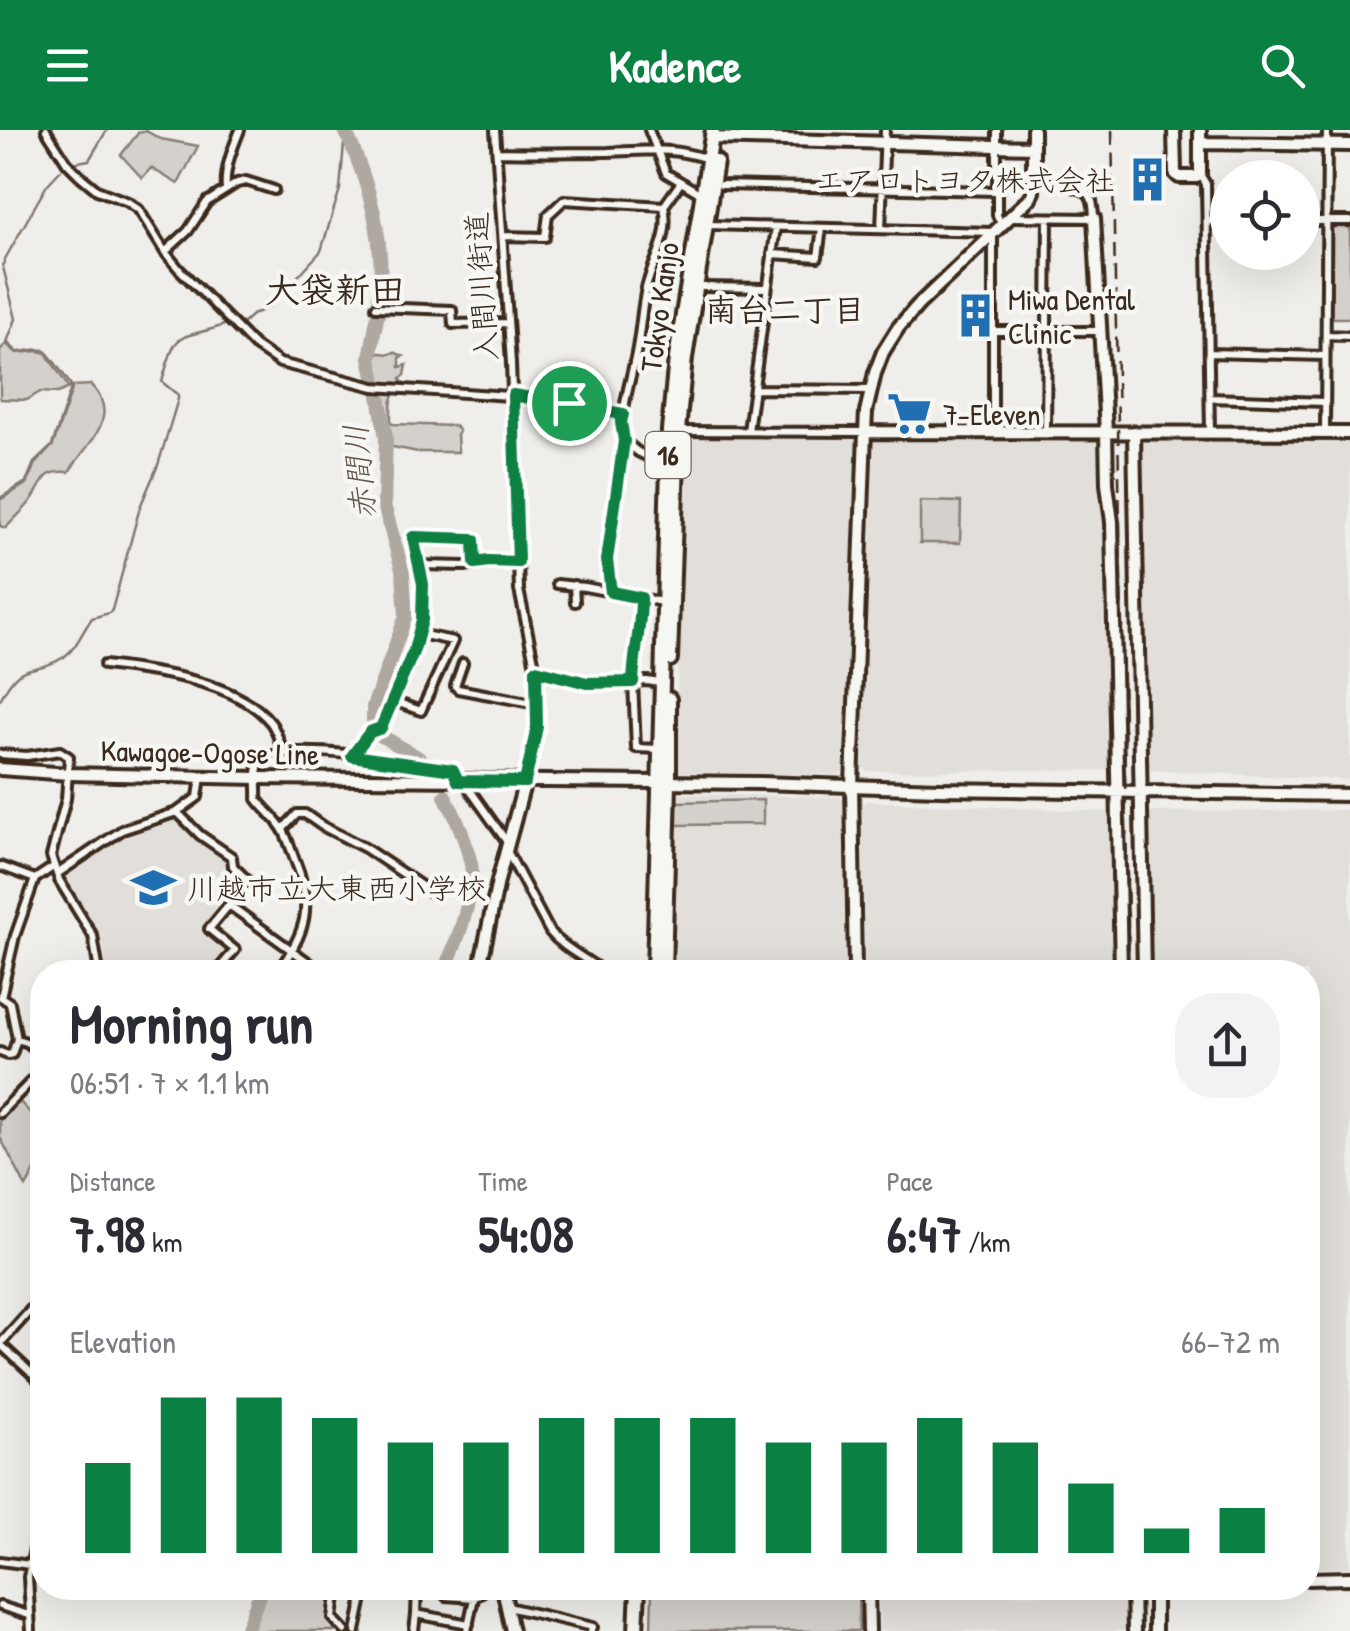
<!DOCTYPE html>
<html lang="en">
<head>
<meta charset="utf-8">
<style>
	body { margin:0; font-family:"Patrick Hand","Klee One",sans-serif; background:#f2f2f3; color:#2b2b33; height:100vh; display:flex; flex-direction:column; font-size:38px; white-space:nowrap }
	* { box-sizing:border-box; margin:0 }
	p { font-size:32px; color:#7c7c81 }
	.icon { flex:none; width:55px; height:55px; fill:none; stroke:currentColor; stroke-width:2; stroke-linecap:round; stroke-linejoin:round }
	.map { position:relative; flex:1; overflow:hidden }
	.panel { position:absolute; left:30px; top:830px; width:1290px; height:640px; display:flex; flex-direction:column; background:#fff; border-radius:40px; box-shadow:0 10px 40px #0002 }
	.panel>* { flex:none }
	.tools { position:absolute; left:1210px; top:30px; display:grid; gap:20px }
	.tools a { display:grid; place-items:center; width:110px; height:110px; border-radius:50%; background:#fff; box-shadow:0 10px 40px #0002; font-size:50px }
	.pin { position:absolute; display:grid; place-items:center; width:85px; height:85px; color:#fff; margin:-42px; border:5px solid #fff; border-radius:50%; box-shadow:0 2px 10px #0007 }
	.round { display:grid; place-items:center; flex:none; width:105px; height:105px; border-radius:40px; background:#f2f2f3 }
	.headline { display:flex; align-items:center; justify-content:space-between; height:170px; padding:0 40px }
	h1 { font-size:55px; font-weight:800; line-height:75px }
	.metrics { display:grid; grid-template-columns:repeat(3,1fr); gap:15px; height:170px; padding:10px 40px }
	.metrics div { display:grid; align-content:center }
	.metrics b { font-size:50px; font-weight:800 }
	.metrics small { font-size:28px; font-weight:400 }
	.metrics p { font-size:28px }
	.chart { height:280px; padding:20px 40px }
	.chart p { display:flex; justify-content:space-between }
	.chart svg { width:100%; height:180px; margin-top:10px; stroke:#0b8043; stroke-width:6 }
	header { display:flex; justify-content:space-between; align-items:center; height:130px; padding:0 40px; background:#0b8043; color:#fff; font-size:45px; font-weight:800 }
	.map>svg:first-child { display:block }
	.built { fill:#e2dfdb }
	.green { fill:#d4d1cc; stroke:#887e75; stroke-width:2.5 }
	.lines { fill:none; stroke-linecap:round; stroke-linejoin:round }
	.stream { stroke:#81766d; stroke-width:2.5 }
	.river { stroke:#afa8a1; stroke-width:14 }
	.street-casing { stroke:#3b2a1e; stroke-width:14 }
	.secondary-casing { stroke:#3b2a1e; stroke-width:18 }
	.highway-casing { stroke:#3b2a1e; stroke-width:20 }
	.street { stroke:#f6f6f2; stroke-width:6 }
	.secondary { stroke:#f6f6f2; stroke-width:10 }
	.highway { stroke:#f6f6f2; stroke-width:12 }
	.rail { stroke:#3b2a1e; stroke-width:2.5; stroke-dasharray:15 8; stroke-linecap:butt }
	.route-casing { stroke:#fff; stroke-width:20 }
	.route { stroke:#0b8043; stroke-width:12 }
	.labels { text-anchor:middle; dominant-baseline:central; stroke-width:9; stroke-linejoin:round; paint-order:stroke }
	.shield { fill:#f6f6f2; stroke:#73675e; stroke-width:2.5 }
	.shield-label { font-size:28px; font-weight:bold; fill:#3b2a1e }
	.poi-label { font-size:30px; fill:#3b2a1e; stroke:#f6f6f2; text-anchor:start }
	.street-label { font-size:30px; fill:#3b2a1e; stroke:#f6f6f2 }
	.neighbourhood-label { font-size:32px; font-weight:bold; fill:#3b2a1e; stroke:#f6f6f2 }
	.water-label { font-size:32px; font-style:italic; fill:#64564c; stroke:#f6f6f2 }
	.quarter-label { font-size:35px; font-weight:bold; fill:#3b2a1e; stroke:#f6f6f2 }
</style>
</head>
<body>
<header><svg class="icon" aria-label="menu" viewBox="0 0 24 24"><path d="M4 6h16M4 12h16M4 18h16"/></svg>Kadence<svg class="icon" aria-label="search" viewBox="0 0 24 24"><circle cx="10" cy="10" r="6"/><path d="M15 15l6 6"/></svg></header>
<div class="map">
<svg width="1350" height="1501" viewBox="0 0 1350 1501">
	<rect width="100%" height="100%" fill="#efeeea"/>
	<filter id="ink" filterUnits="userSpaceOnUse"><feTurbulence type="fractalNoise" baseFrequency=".01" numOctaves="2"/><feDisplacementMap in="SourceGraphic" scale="20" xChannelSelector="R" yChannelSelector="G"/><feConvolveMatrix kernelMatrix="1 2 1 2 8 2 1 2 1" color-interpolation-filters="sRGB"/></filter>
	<g filter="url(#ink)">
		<path class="built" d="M685,307H856L843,641L839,645L677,642L675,640Z
			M875,307H1098L1101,310L1103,366L1107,384L1112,635L1108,640L867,641L862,637Z
			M1140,308L1350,309V650L1148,640L1144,638L1138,310Z
			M678,664L839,667L843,670L845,842H669L673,668Z
			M866,671L1110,682L1112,684L1116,842H865L862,676Z
			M1350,680V1438H1308V842H1148L1146,685L1149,682Z
			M178,686L206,712L229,729L231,736L243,748L225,777L206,798L230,819L231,822L213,842H106L104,817L93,792L64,750L65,745L125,704Z
			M879,1463L1125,1465V1501H880Z"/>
		<path class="green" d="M146,1L161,9L198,16L178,54L151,38L142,48L121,25L139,2Z
			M1331,97H1350V188H1331Z
			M6,214L17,223L39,221L46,223L69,258L58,263L40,262L27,270L0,269V220Z
			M370,222L390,224L394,222L403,226L400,227V237L407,235L405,245L401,248L402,252L406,253C389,266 391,271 391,292L393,294L455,296L459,301L457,304L458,322H418L388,316L384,312L386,296L378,272L380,267L370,246L366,229Z
			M91,255C123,287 86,314 69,342C43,340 45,350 33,368C26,379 14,388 6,398L0,396V370L28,353L34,335L53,315L73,256Z
			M920,371L961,372L960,413H920Z
			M763,670V694L677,695V672Z
			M20,972L40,993C38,1027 45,1026 26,1057L0,1007V990Z
			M265,1458H334L329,1491L336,1501H249V1495Z
			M656,1458H854L858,1462L859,1501H651L652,1461Z"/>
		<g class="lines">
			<path class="stream" d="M73,33L89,30L107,0
				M241,195L252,185L271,176L321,121L340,59L344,14
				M0,368L26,352L34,333L52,316L71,258V255C65,248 50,223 44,220C37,218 25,222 17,222L7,212L16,189L3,137L5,129L47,55L61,40
				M0,570C23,525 31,548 64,527C77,518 83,500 92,488L109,483L112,480L140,377L158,335L178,269V265L162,252C177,196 176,212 224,195"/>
			<path class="river" d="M345,0C370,55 386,111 379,171
				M375,199L379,179
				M374,205L370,228L375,251
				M373,594V577L406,486L403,443L384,375L386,308L378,259
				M375,602L419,628
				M443,842C456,817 476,761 471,734C466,711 456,686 445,666
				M246,1501L262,1458"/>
			<defs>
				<path id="street" d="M46,0L67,33L80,46L97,60L128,72L139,80L165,122L179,139L255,216L280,233L374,257L540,268L623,284
					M495,0L511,233L519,460L536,541L537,559V597L525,650
					M649,0L666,43L701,64
					M997,0V85L1001,94
					M498,22C535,23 571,22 608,22C649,21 668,16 708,29
					M1200,44L1206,54L1210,302
					M721,55L996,61
					M226,60C224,39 232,20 240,0
					M1010,87L1094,88C1093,52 1083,65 1056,50
					M1207,91H1228
					M1302,91H1350
					M707,95L993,102V302
					M881,99L885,0
					M503,106L545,107L548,85L564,70L664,76
					M165,122L188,101L207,72L237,53L246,51L274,60
					M772,124L818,127L822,98
					M703,157L767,158
					M376,177L452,180L453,194L508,193
					M993,201H1099
					M1326,205L1350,206
					M1209,223L1325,226
					M755,259L870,260
					M1210,268L1325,272
					M679,301L865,302
					M748,301L776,97
					M1046,302L1048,88
					M1325,302L1327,0
					M666,336L638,322L624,311C618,281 634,243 638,212C641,194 642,176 646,158C653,129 671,108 664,76L681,52
					M420,435L466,436L489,431L518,432
					M557,454L585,457L662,472
					M574,455L575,472
					M611,462L607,430L624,311
					M641,468V494L635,521L633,552L636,618L659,619
					M463,533L455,556L458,559L537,574
					M104,535C154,541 238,551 271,593C277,601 280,613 283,622
					M536,541L587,553L647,551L660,553
					M393,571L421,581L453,511L419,504
					M0,624L27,626L60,621L69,627L66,669L51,726L59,750L93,806L99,842
					M352,626L370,602L381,598C401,554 429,505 423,454C421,438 416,423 413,407L419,406L472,409L474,410L475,433
					M466,651L470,660L507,712
					M177,682L200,705L232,727L233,736L246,749L229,775L322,842
					M283,699L297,684H305L322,696L365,718L432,763
					M507,721L550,802C564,819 586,828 603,842
					M0,736L35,749
					M57,744L122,700L177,682L198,667L201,647
					M216,842L235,820L209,799L229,775
					M278,842C306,801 314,778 295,730C291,720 288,709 283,700C276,688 265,680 257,669C258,659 254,639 261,631C284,608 419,634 453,640L457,650
					M17,909L26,912L42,923
					M0,922L8,925L12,924L17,909L10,873L1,867L15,806L35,749L53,737
					M0,983L42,940
					M0,1214L42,1167
					M0,1214L42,1253
					M0,1431L30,1435
					M337,1458L333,1488L345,1501
					M443,1458L446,1466L474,1468
					M0,1476L29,1485
					M508,1477L593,1497L591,1501
					M416,1484L417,1458
					M31,1501L28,1447L42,1382
					M356,1501L365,1458
					M414,1501L416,1484L469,1494
					M467,1501L474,1468L487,1458"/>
				<path id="secondary" d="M1174,0L1175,43L1179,47H1197L1200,44V0
					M712,8L1033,17
					M1200,13L1350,15
					M1094,88L1106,302L1107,354L1112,392L1121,842
					M865,302L1350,303
					M1134,302L1144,842
					M0,639L69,644L258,648L761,653L939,659L1350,665
					M479,842L498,751L525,651
					M855,842L852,655L865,302L866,282L875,243L883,222L898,198L918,175L1031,67L1033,62V0
					M1308,1449L1350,1448
					M503,1458L512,1501
					M868,1458L869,1501
					M1133,1458L1134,1501
					M1155,1458V1501"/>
				<path id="highway" d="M670,529L678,301L685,228L716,32
					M654,842L669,300L676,228L713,0
					M664,842L669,654V569
					M636,1501L638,1458"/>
			</defs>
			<use href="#street" class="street-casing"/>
			<use href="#secondary" class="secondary-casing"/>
			<use href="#highway" class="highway-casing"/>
			<use href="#street" class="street"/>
			<use href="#secondary" class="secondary"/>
			<use href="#highway" class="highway"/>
			<path class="rail" d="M1112,0L1129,842
				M1140,1458L1141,1501"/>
		</g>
	</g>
	<g class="lines" filter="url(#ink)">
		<defs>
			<path id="route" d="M513,265L623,284L621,292L624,311L607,430L611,462L641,468C641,497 634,523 633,552L587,553L536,540L537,597L525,652L458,651L453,640L352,626L370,602L381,598L414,520L422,490L423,454L413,407L472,409L474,410L475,433L489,431L518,432Z"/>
		</defs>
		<use href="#route" class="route-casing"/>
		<use href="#route" class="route"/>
	</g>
	<defs>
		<symbol id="building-bare" viewBox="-9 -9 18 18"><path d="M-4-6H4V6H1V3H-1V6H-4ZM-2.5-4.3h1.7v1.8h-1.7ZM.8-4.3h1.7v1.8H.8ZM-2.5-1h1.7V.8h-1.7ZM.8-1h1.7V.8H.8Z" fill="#1f6fb2" stroke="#f6f6f2" stroke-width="2.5" paint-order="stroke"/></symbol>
		<symbol id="supermarket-bare" viewBox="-9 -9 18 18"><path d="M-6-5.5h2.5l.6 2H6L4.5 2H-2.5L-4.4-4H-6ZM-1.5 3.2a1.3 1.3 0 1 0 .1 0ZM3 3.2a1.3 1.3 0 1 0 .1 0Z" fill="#1f6fb2" stroke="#f6f6f2" stroke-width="2.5" paint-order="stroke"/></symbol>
		<symbol id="school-bare" viewBox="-9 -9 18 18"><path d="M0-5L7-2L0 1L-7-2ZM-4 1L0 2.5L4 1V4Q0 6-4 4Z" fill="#1f6fb2" stroke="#f6f6f2" stroke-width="2.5" paint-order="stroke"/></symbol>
	</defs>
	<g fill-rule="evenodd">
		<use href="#building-bare" x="1116" y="18" width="63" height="63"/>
		<use href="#building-bare" x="944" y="154" width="63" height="63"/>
		<use href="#supermarket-bare" x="878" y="252" width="63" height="63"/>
		<use href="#school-bare" x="122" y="726" width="63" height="63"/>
	</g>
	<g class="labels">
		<rect class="shield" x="645.5" y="302" width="45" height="46" rx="8"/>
		<g class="shield-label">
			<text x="668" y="325">16</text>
		</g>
		<g class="poi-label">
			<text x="1115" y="50" text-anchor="end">エアロトヨタ株式会社</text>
			<text x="1008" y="169">Miwa Dental<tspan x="1008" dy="34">Clinic</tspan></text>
			<text x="943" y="284">7-Eleven</text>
			<text x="187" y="758">川越市立大東西小学校</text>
		</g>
		<g class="street-label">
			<text transform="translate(481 157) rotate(-94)">入間川街道</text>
			<text transform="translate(659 177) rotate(-82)">Tokyo Kanjo</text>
			<text transform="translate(210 622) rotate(1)">Kawagoe-Ogose Line</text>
		</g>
		<g class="neighbourhood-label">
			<text x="785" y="179">南台二丁目</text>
		</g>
		<g class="water-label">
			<text transform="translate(359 342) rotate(-95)">赤間川</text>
		</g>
		<g class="quarter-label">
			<text x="335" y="159">大袋新田</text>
		</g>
	</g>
</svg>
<div class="tools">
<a><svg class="icon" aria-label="locate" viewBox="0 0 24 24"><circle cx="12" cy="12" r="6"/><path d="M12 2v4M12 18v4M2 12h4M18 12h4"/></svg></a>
</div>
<div class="pin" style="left:569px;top:273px;background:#1e9e55"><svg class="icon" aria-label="arrive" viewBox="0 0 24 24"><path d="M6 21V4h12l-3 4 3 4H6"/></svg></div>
<section class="panel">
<div class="headline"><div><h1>Morning run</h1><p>06:51 · 7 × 1.1 km</p></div><a class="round"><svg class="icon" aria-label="share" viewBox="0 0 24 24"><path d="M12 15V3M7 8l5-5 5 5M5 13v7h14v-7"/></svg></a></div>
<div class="metrics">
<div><p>Distance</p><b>7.98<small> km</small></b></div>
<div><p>Time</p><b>54:08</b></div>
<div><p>Pace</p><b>6:47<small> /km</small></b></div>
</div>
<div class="chart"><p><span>Elevation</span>66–72 m</p>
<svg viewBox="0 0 160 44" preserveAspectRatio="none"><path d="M5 44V22M15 44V6M25 44V6M35 44V11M45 44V17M55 44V17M65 44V11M75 44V11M85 44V11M95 44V17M105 44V17M115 44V11M125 44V17M135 44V27M145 44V38M155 44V33"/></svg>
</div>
</section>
</div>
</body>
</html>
